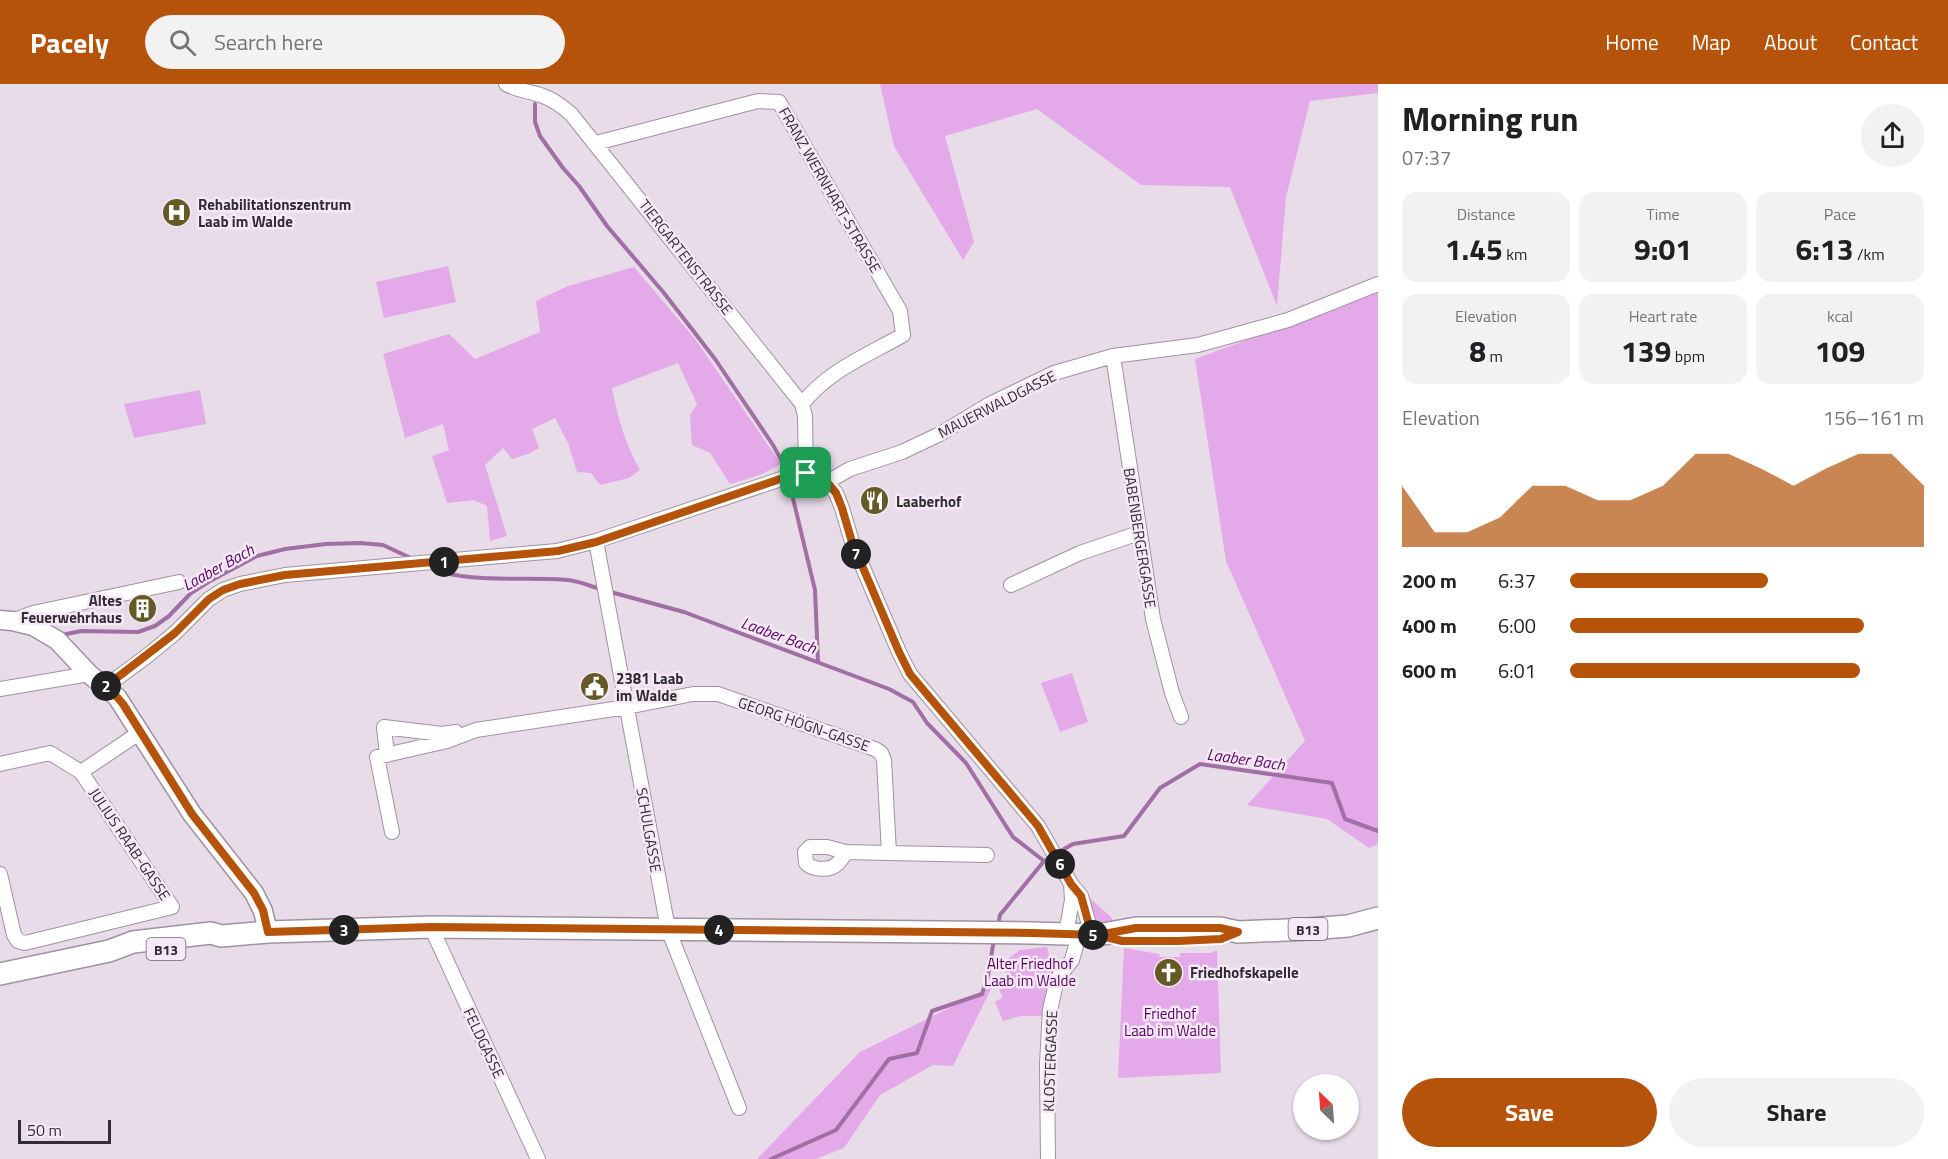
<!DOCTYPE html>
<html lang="en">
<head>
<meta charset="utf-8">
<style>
	body { margin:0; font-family:"Titillium Web",sans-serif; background:#f2f2f2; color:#202124; height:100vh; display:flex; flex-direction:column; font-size:22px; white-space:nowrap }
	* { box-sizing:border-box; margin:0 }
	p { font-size:20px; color:#757577 }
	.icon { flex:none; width:33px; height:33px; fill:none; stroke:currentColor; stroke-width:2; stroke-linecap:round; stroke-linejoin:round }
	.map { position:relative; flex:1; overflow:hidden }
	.panel { display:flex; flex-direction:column; background:#fff; width:570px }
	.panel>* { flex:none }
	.needle { width:39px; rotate:335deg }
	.fabs { position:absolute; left:1293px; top:990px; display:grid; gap:12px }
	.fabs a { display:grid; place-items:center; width:66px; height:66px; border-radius:50%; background:#fff; box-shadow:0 2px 4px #0004; font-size:30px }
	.scale { position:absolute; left:18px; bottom:15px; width:93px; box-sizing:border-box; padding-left:6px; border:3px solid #322d32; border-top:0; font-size:16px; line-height:21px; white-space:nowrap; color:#322d32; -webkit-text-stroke:4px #f5e9f6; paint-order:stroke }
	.pin { position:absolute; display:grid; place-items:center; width:51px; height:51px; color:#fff; margin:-26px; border-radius:12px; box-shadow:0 3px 9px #0006 }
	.km { position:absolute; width:30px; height:30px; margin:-15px; border-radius:50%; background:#222; color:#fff; font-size:16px; line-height:30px; text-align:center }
	.round { display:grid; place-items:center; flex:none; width:63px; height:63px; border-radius:32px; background:#f2f2f2 }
	.overview { display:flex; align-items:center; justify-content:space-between; height:102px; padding:0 24px }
	h1 { font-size:33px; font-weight:700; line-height:45px }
	.stats { display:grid; grid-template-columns:repeat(3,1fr); gap:9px; height:102px; padding:6px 24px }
	.stats div { display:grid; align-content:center; border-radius:15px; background:#f2f2f2; text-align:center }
	.stats b { font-size:30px; font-weight:700 }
	.stats small { font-size:16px; font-weight:400 }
	.stats p { font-size:16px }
	.chart { height:168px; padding:12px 24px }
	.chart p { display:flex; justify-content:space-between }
	.chart svg { width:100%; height:108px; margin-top:6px; fill:#b45309; opacity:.7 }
	.primary-button { display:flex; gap:12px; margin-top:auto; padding:12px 24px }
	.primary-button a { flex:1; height:69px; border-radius:36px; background:#b45309; color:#fff; font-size:24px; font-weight:700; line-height:69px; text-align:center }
	.primary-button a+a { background:#f2f2f2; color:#202124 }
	ul { padding:0 24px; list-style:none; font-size:20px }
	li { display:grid; grid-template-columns:96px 72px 1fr; align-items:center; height:45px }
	li i { height:15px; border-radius:8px; background:#b45309 }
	header { display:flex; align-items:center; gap:36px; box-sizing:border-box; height:84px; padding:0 30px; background:#b45309; color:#fff }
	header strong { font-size:28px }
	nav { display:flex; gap:33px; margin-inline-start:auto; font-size:21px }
	.search { width:420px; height:54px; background:#f2f2f2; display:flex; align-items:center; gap:15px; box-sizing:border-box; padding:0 21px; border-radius:33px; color:#757577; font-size:22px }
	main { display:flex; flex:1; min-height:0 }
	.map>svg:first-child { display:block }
	.green { fill:#e4a9e9 }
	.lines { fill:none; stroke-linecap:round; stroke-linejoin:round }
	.stream { stroke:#a06fa4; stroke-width:4 }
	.street-casing { stroke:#9e939f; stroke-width:16 }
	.secondary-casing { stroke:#9e939f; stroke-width:21 }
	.primary-casing { stroke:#9e939f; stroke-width:24 }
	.street { stroke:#fff; stroke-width:14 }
	.secondary { stroke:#fff; stroke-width:18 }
	.primary { stroke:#fff; stroke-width:21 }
	.route-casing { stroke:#fff; stroke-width:12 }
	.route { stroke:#b45309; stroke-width:8 }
	.labels { text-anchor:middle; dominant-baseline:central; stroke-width:5; stroke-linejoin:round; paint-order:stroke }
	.shield { fill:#f5e9f6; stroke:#6c656d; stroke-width:1.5 }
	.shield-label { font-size:14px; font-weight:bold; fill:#322d32 }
	.street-label { font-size:15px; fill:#322d32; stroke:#f5e9f6 }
	.poi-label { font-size:15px; font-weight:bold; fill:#322d32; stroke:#f5e9f6; text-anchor:start }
	.park-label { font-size:15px; fill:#5a0062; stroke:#f5e9f6 }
	.water-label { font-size:16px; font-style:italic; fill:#5c0365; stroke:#f5e9f6 }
</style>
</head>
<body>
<header>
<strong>Pacely</strong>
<div class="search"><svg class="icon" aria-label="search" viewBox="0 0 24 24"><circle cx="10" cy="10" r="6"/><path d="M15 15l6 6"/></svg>Search here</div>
<nav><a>Home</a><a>Map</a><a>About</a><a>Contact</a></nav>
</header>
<main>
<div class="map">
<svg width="1378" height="1075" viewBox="0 0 1378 1075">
	<rect width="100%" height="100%" fill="#e8dce9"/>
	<path class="green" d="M880,0H1378V9L1310,17L1286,113L1277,222L1230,103L1141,101L1037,25L945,52L974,158L963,176L894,62Z
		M448,182L456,218L384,234L376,198Z
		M634,183L695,255L781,380L760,391L730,400L710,369L692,361L690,331L697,320L678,279L612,304C619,338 624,356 640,386L629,394L600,401L591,389L577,388L568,359L555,334L532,345L539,364L528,370L512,375L503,364L485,381L507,452L490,457L487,422L474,416L447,419L432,372L449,366L443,340L405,354L383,270L449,250L475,275L540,248L536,217L568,202Z
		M1378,207V760L1369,764L1327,735L1247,721L1305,657L1226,477L1195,275Z
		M200,306L206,340L134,354L124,320Z
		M73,526L74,531L70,539L52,542L42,531Z
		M1072,589L1088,638L1060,648L1041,599Z
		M1086,811L1111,833L1114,840C1093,841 1093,829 1085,812Z
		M1047,863L1054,890L1045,932H1021L1003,937L995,918L1003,913L999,906L1011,900L1002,879L1020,866Z
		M1124,864L1159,870L1160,873H1180V869H1211L1217,866L1221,989L1118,994Z
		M992,903L953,982L933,981L880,1011L844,1064L816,1075H757L860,968Z"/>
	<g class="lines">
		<path class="stream" d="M535,20V38L540,52L563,84L579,102L607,142L664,209L715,275L773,361L785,383
			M790,402L815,506L818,578
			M428,482C462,501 528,492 568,496C579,497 590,502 600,505
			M607,507L684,528L889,605L913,618L927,639L966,679L1013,753L1044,777L1051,773
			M62,551L81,547L138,548L155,542L169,532L191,509L210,497L257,472L285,465L326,460L360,459L383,461L413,475
			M1057,769L1073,760L1124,752L1160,704L1200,680L1332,699L1345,735L1378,747
			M998,842L1000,831L1044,777
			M771,1075L836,1046L889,975L917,969L932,927L982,910L988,892L994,855"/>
		<defs>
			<path id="street" d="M506,0C518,7 530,7 543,12C554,16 562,22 571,30L802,320L805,332L806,389
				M596,59L758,17L779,18L900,227L903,251C866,272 829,286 802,320
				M1113,272L1153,535L1172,609L1181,633
				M827,398L850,385L902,368L940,350L990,320L1054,289L1113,272L1198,261L1288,236L1378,200
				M596,457L668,845L739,1024
				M1011,501L1080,469L1139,449
				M12,537L33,529L179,498
				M105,603L147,572L175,549L209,515L223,506L240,500L285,491L557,467L596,457L793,391L806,389L818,392L827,398L836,409L842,424L852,458L899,568L910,590L1038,742L1071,800L1081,812L1088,837L1089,851
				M0,605L89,590
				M387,671L384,643L442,650L456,648
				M0,680L50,669L81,688L172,823L25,859L18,857L14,851L0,790
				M81,688L139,649
				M392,748L377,673L447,657L476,646L627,623L693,610H718L875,665L881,669L884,676L889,769L846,768L827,763H810L805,768L806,779C812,786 830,787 837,780C841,777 843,772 846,768
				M889,769L987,771
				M431,843L538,1075
				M1066,850L1072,816L1071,800
				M1048,1075L1047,980L1050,926L1057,895L1072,876L1079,851"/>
			<path id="secondary" d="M0,536L12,537L33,542L57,556L89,590L117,613L192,730L254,809L263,827L268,848"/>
			<path id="primary" d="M0,890L109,867L133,858L211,849L221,852L268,848L431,843L1032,849L1098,851L1136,844H1220L1238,848L1309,845L1348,842L1378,834"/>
		</defs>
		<use href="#street" class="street-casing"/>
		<use href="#secondary" class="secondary-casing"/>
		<use href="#primary" class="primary-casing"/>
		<use href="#street" class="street"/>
		<use href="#secondary" class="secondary"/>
		<use href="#primary" class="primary"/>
	</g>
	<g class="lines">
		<defs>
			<path id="route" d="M806,389L780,395L596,458L558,467L285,491L240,500L223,506L209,515L175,549L105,603L117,613L123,620L192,730L254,809L263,826L268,848L431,843L1032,849L1098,851L1136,844H1220L1238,848L1221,855L1178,857H1122L1098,851H1089L1088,837L1081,812L1071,800L1038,742L910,590L899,568L852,458L842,424L836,409L827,398L818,392L806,389"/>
		</defs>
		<use href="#route" class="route-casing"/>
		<use href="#route" class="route"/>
	</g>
	<defs>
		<symbol id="hospital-disc" viewBox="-11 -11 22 22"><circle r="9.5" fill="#655a26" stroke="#f5e9f6"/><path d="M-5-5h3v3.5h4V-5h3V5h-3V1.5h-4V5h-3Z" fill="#fff"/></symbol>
		<symbol id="restaurant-disc" viewBox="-11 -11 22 22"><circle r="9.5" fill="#655a26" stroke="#f5e9f6"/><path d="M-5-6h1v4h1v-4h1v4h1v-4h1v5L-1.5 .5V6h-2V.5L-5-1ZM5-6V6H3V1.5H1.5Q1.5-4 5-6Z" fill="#fff"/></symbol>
		<symbol id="building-disc" viewBox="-11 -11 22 22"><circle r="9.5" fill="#655a26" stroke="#f5e9f6"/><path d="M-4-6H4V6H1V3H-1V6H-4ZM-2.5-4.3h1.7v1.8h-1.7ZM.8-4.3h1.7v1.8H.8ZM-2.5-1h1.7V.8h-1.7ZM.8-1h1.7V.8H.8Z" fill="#fff"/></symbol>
		<symbol id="civic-disc" viewBox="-11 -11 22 22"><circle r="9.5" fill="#655a26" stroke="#f5e9f6"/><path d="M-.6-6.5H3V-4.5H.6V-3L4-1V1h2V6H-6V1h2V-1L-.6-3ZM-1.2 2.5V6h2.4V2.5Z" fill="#fff"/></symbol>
		<symbol id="church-disc" viewBox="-11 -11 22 22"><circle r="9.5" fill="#655a26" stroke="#f5e9f6"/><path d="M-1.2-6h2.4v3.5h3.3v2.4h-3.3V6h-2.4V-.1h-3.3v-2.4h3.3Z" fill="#fff"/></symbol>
	</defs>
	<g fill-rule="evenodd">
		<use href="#hospital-disc" x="160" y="112" width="33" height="33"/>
		<use href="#restaurant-disc" x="858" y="400" width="33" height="33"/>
		<use href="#building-disc" x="126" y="508" width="33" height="33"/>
		<use href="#civic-disc" x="578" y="586" width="33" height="33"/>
		<use href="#church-disc" x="1152" y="872" width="33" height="33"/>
	</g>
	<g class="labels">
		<g class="shield">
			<rect x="1288.5" y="834" width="39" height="22" rx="4.5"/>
			<rect x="146.5" y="854" width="39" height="22" rx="4.5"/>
		</g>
		<g class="shield-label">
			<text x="1308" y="845">B13</text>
			<text x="166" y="865">B13</text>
		</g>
		<g class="street-label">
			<text transform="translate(830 106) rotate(60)">FRANZ WERNHART-STRASSE</text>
			<text transform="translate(686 173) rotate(52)">TIERGARTENSTRASSE</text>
			<text transform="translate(997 320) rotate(-27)">MAUERWALDGASSE</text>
			<text transform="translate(1140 454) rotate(81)">BABENBERGERGASSE</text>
			<text transform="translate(804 640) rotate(19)">GEORG HÖGN-GASSE</text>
			<text transform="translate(649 746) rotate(80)">SCHULGASSE</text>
			<text transform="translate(130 760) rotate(56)">JULIUS RAAB-GASSE</text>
			<text transform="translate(484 959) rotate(65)">FELDGASSE</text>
			<text transform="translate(1050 977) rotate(-88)">KLOSTERGASSE</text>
		</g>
		<g class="poi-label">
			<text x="198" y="120">Rehabilitationszentrum<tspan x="198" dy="17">Laab im Walde</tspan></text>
			<text x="896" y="417">Laaberhof</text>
			<text x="122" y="516" text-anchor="end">Altes<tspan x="122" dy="17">Feuerwehrhaus</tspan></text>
			<text x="616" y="594">2381 Laab<tspan x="616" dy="17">im Walde</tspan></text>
			<text x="1190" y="888">Friedhofskapelle</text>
		</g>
		<g class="park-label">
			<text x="1030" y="879">Alter Friedhof<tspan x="1030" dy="17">Laab im Walde</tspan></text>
			<text x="1170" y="929">Friedhof<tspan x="1170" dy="17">Laab im Walde</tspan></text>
		</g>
		<g class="water-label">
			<text transform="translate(218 483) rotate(-29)">Laaber Bach</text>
			<text transform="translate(779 551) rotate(20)">Laaber Bach</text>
			<text transform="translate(1246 675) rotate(8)">Laaber Bach</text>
		</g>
	</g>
</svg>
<div class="fabs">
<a><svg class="needle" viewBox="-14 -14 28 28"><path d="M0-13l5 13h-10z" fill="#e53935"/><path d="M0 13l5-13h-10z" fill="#757577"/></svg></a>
</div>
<div class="scale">50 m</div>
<div class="pin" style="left:806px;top:389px;background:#1e9e55"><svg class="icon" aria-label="arrive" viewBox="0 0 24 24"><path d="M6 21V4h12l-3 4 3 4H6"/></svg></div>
<b class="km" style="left:444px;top:478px">1</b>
<b class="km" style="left:106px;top:602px">2</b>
<b class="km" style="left:344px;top:846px">3</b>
<b class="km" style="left:719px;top:846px">4</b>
<b class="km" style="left:1093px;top:851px">5</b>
<b class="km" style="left:1060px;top:780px">6</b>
<b class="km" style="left:856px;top:470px">7</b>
</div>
<section class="panel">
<div class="overview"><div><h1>Morning run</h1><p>07:37</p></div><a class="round"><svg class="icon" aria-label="share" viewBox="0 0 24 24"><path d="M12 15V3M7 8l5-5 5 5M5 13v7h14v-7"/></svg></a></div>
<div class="stats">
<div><p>Distance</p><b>1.45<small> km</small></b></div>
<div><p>Time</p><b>9:01</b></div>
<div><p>Pace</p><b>6:13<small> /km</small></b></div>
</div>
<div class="stats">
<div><p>Elevation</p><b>8<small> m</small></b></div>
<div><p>Heart rate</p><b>139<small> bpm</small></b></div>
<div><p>kcal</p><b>109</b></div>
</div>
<div class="chart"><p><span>Elevation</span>156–161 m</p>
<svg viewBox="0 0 160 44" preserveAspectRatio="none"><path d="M0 44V19L10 38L20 38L30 32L40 19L50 19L60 25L70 25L80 19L90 6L100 6L110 12L120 19L130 12L140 6L150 6L160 19V44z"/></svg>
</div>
<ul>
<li><b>200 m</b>6:37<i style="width:56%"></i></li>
<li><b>400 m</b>6:00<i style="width:83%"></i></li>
<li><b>600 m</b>6:01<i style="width:82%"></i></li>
</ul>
<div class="primary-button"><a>Save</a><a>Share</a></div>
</section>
</main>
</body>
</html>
